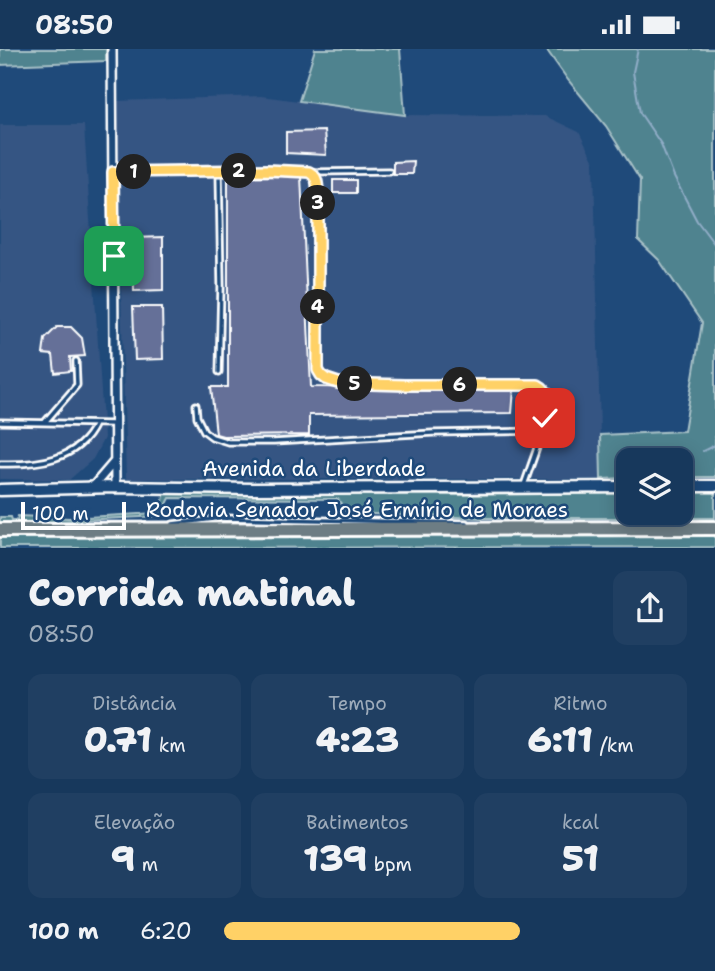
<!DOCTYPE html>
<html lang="pt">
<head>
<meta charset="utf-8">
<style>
	body { margin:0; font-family:"Shantell Sans",sans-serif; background:#203f62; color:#f1f3f6; height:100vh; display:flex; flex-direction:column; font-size:26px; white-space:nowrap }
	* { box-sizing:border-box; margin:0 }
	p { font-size:23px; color:#9eacbb }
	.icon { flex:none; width:38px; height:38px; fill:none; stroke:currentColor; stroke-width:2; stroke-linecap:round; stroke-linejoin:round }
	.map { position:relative; height:499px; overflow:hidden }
	.drawer { display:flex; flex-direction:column; background:#17385c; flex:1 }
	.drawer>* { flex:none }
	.buttons { position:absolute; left:616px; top:399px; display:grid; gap:14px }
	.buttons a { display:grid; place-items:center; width:77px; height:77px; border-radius:14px; background:#17385c; box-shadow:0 4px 18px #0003,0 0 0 2px #365272; font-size:35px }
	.scale { position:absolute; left:21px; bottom:18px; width:105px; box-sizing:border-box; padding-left:7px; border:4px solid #fff; border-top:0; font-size:19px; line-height:24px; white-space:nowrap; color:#fff; -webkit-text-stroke:5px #1f4a7a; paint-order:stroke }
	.pin { position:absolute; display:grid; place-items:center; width:60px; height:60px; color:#fff; margin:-30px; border-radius:14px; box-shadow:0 4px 10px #0006 }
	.km { position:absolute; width:35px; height:35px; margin:-18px; border-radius:50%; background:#222; color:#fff; font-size:19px; line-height:35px; text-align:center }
	.round { display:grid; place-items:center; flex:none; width:74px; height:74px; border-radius:14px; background:#203f62 }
	.headline { display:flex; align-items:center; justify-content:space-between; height:119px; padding:0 28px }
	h1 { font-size:38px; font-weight:800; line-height:52px }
	.stats { display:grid; grid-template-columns:repeat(3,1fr); gap:10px; height:119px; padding:7px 28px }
	.stats div { display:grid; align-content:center; border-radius:14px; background:#203f62; text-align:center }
	.stats b { font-size:35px; font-weight:800 }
	.stats small { font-size:19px; font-weight:400 }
	.stats p { font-size:19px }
	ul { padding:0 28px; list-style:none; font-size:23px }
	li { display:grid; grid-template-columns:112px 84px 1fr; align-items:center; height:52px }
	li i { height:18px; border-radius:9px; background:#ffd166 }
	.status { display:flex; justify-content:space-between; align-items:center; height:49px; padding:0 35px; background:#17385c; direction:ltr }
	.status svg { height:19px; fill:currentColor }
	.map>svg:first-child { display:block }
	.built { fill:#345583 }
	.green { fill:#50838f; stroke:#a8c1c7; stroke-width:2 }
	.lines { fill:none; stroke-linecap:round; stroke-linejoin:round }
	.stream { stroke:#90adc7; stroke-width:2 }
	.building { fill:#656f98; stroke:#fff; stroke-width:2 }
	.lane-casing { stroke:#fff; stroke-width:9 }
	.street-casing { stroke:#fff; stroke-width:12 }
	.secondary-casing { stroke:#fff; stroke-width:15 }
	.highway-casing { stroke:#fff; stroke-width:18 }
	.lane { stroke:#1f4a7a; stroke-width:3.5 }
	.street { stroke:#1f4a7a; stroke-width:7 }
	.secondary { stroke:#1f4a7a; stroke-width:10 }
	.highway { stroke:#6d7d84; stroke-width:12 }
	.route-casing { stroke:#fff; stroke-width:14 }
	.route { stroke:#ffd166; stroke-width:9 }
	.labels { text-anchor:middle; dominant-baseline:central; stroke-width:5; stroke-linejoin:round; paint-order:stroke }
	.street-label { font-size:21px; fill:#fff; stroke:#1f4a7a }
</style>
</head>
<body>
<div class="status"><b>08:50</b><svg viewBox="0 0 49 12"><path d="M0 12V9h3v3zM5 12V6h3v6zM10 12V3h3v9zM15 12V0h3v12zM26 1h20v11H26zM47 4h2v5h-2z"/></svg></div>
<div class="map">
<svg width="715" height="499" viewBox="0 0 715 499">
	<rect width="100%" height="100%" fill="#1f4a7a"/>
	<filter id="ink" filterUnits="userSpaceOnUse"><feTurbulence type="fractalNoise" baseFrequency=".0143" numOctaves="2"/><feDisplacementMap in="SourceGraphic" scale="14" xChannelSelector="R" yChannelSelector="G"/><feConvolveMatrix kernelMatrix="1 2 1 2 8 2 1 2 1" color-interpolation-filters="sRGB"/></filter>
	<g filter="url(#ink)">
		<path class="built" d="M261,47L405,66L545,67L579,83L594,113L601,430H126L116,52Z
			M0,76H84L104,389L93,410L69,431L0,430Z"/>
		<path class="green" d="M0,0H106V12L0,16Z
			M315,0H400L405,66L299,52Z
			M546,0H715V428H681V411H628V429L601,430L600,386L684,382L702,274L659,211L638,191L640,131L606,77L568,31Z
			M715,443V469H482L347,464L338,450L170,449L161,467L0,475V468H11L12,471H17L18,467L69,469L157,464C162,460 164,450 164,444L461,446L628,444V464H681V444Z
			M715,482V498L0,499V486Z"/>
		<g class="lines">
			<path class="stream" d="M638,0L633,23L640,64L661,95L674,128L697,172L715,196
				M703,402L715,396"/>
		</g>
		<path class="building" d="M324,82L326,106L286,104V83Z
			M413,112L412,125H393V113Z
			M283,126L301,127L311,338L514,340L512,364L309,366V386L223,387L216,385L211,338H228V128Z
			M333,131H356V144H333Z
			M163,188V241L134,242L133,189Z
			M133,258H162L163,310L135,311Z
			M57,278H71L82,289L85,307L70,308L71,322L55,324L53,306L43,305L45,290Z"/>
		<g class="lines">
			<defs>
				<path id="lane" d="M219,122L221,238L219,323
					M113,123L267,121L309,123C318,128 317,134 318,144V321L321,326L326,330L338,334L404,336H538C555,345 545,366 543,382L433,384L274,393H228L212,388L204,382L197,368L196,356
					M311,123L389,122
					M0,373L113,375
					M45,373L77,336L76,312
					M0,415C37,416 78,412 95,375
					M524,436L543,382
					M173,475L222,469L466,474"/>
				<path id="street" d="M112,0L115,438
					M91,440L115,412"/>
				<path id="secondary" d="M681,437H715
					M0,441L115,438L253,440L628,438"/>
				<path id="highway" d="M0,481L715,479"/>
			</defs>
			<use href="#lane" class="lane-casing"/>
			<use href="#street" class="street-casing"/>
			<use href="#secondary" class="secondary-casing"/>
			<use href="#highway" class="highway-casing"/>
			<use href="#lane" class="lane"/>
			<use href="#street" class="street"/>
			<use href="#secondary" class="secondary"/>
			<use href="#highway" class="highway"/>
		</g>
	</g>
	<g class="lines" filter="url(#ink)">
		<defs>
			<path id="route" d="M114,207L113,123L267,121L309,123C318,128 317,134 318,144V321L321,326L326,330L338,334L404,336H538C552,343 547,356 545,369"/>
		</defs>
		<use href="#route" class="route-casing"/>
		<use href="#route" class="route"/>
	</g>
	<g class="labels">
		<g class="street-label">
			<text x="314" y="420">Avenida da Liberdade</text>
			<text x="357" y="461">Rodovia Senador José Ermírio de Moraes</text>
		</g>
	</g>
</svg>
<div class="buttons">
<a><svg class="icon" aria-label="layers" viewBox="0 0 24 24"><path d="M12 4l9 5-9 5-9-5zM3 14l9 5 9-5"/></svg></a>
</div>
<div class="scale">100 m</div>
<div class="pin" style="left:114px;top:207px;background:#1e9e55"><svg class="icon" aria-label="arrive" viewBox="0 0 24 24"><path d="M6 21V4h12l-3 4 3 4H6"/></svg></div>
<div class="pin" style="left:545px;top:369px;background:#d93025"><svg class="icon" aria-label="check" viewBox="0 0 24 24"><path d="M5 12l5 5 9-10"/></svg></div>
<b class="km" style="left:134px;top:123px">1</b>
<b class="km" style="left:239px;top:122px">2</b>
<b class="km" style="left:318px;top:154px">3</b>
<b class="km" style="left:318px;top:258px">4</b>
<b class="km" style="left:355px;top:335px">5</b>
<b class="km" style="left:460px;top:336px">6</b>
</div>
<section class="drawer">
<div class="headline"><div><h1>Corrida matinal</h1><p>08:50</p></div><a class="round"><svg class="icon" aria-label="share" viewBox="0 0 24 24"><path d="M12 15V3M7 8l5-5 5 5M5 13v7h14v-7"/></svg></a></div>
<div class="stats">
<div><p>Distância</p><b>0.71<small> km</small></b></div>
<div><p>Tempo</p><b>4:23</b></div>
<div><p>Ritmo</p><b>6:11<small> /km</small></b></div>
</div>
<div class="stats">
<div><p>Elevação</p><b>9<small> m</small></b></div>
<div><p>Batimentos</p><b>139<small> bpm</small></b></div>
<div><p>kcal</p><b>51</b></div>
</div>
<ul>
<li><b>100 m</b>6:20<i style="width:64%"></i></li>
</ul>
</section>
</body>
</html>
